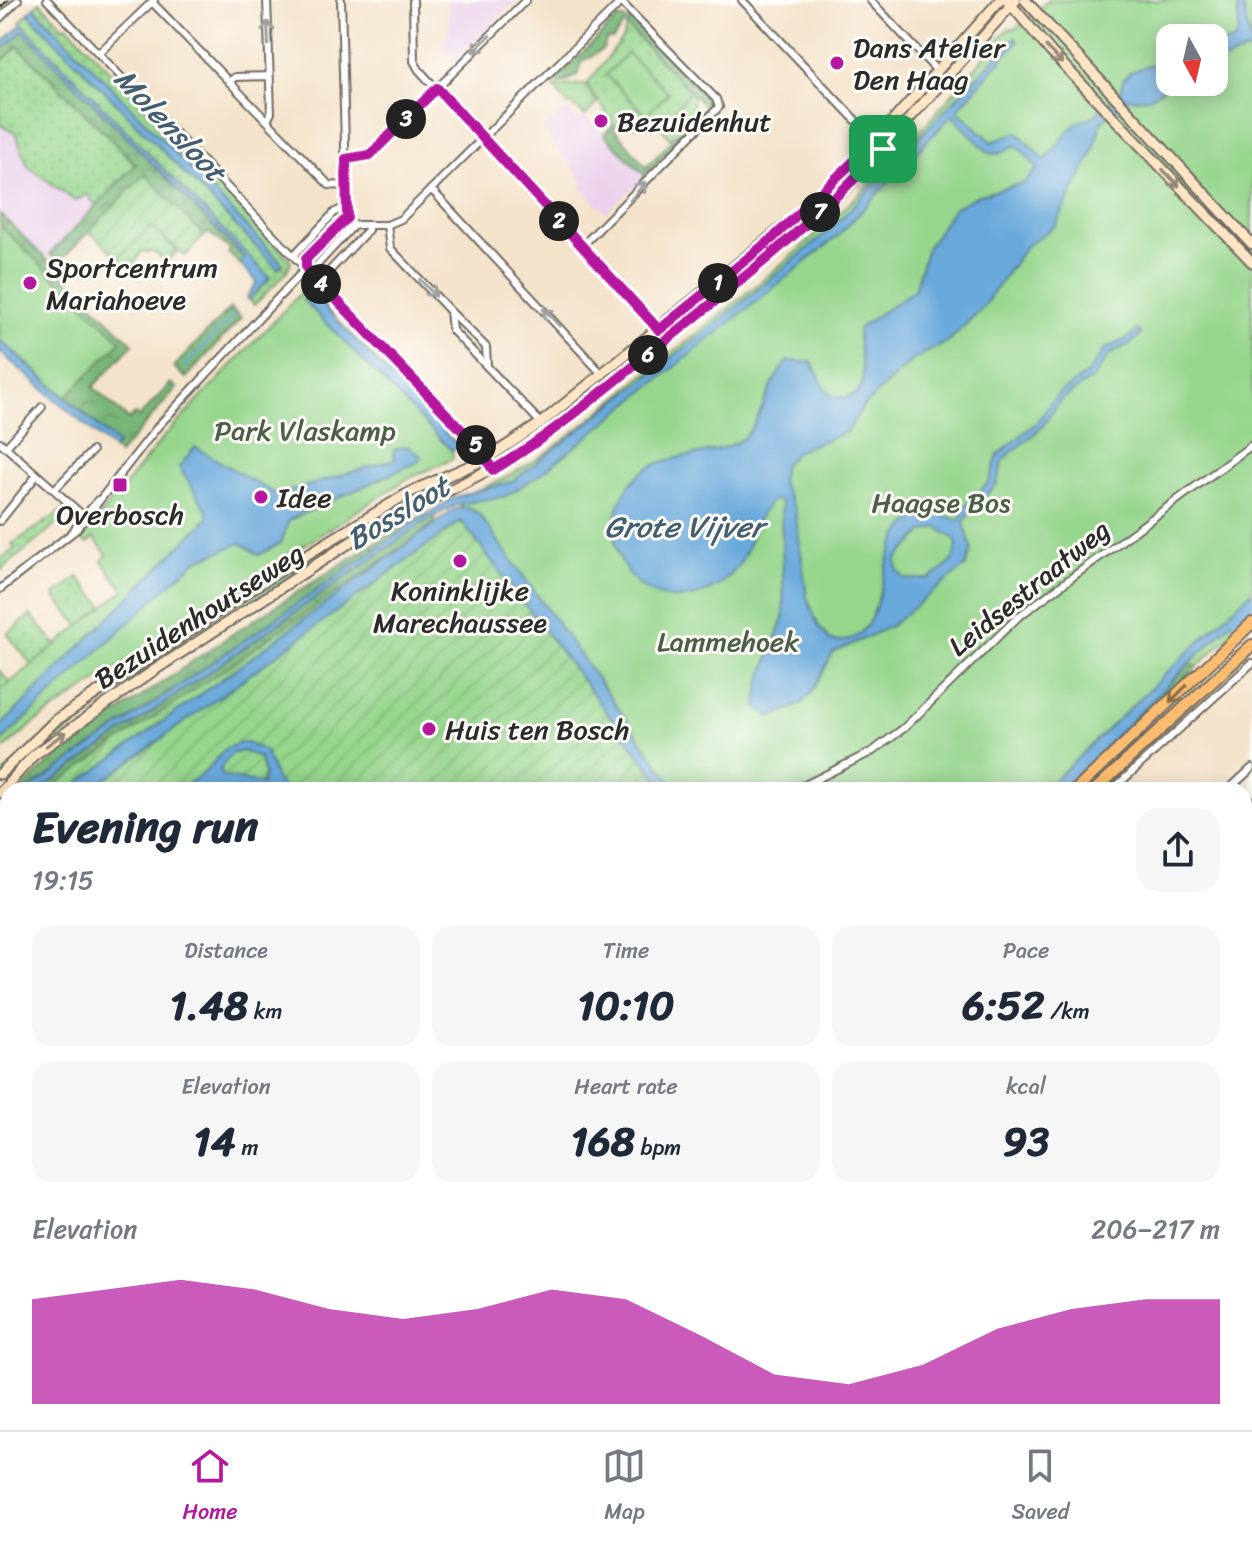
<!DOCTYPE html>
<html lang="en">
<head>
<meta charset="utf-8">
<style>
	body { margin:0; font-family:Sriracha,sans-serif; background:#f6f6f7; color:#1f2937; height:100vh; display:flex; flex-direction:column; font-size:30px; white-space:nowrap }
	* { box-sizing:border-box; margin:0 }
	p { font-size:26px; color:#747a83 }
	.icon { flex:none; width:44px; height:44px; fill:none; stroke:currentColor; stroke-width:2; stroke-linecap:round; stroke-linejoin:round }
	.map { position:relative; flex:1; overflow:hidden }
	.drawer { position:absolute; left:0px; top:782px; width:1252px; height:648px; display:flex; flex-direction:column; background:#fff; border-radius:24px 24px 0 0; box-shadow:0 4px 20px #0003 }
	.drawer>* { flex:none }
	.needle { width:52px; rotate:172deg }
	.controls { position:absolute; left:1156px; top:24px; display:grid; gap:16px }
	.controls a { display:grid; place-items:center; width:72px; height:72px; border-radius:16px; background:#fff; box-shadow:0 4px 20px #0003; font-size:40px }
	.pin { position:absolute; display:grid; place-items:center; width:68px; height:68px; color:#fff; margin:-34px; border-radius:16px; box-shadow:0 4px 12px #0006 }
	.km { position:absolute; width:40px; height:40px; margin:-20px; border-radius:50%; background:#222; color:#fff; font-size:22px; line-height:40px; text-align:center }
	.round { display:grid; place-items:center; flex:none; width:84px; height:84px; border-radius:24px; background:#f6f6f7 }
	.summary { display:flex; align-items:center; justify-content:space-between; height:136px; padding:0 32px }
	h1 { font-size:44px; font-weight:800; line-height:60px }
	.stats { display:grid; grid-template-columns:repeat(3,1fr); gap:12px; height:136px; padding:8px 32px }
	.stats div { display:grid; align-content:center; border-radius:20px; background:#f6f6f7; text-align:center }
	.stats b { font-size:40px; font-weight:800 }
	.stats small { font-size:22px; font-weight:400 }
	.stats p { font-size:22px }
	.chart { height:224px; padding:16px 32px }
	.chart p { display:flex; justify-content:space-between }
	.chart svg { width:100%; height:144px; margin-top:8px; fill:#b5179e; opacity:.7 }
	.menu { display:flex; justify-content:space-around; align-items:center; height:112px; border-top:2px solid #e0e1e3; background:#fff; font-size:22px; color:#747a83 }
	.menu a { display:grid; justify-items:center; gap:4px }
	.menu .active { color:#b5179e }
	.map>svg:first-child { display:block }
	.built { fill:#ebd1ec }
	.grass { fill:url(#grass-dots); stroke:#60805c; stroke-width:2 }
	.forest { fill:url(#forest-crowns); stroke:#527052; stroke-width:2 }
	.park { fill:#95d58c; stroke:#60805c; stroke-width:2; fill-rule:evenodd }
	.garden { fill:url(#garden-furrows); stroke:#60805c; stroke-width:2 }
	.water { fill:#68a8db; stroke:#4a6a83; stroke-width:2; fill-rule:evenodd }
	.lines { fill:none; stroke-linecap:round; stroke-linejoin:round }
	.stream { stroke:#68a8db; stroke-width:2 }
	.canal { stroke:#68a8db; stroke-width:8 }
	.minor-casing { stroke:#716b63; stroke-width:10 }
	.secondary-casing { stroke:#716b63; stroke-width:13 }
	.primary-casing { stroke:#716b63; stroke-width:14 }
	.minor { stroke:#fff; stroke-width:6 }
	.secondary { stroke:#fee5c5; stroke-width:9 }
	.primary { stroke:#fcbd6f; stroke-width:10 }
	.tram { stroke:#2b2b2b; stroke-width:2 }
	.oneway { stroke:#a0a0a0 }
	.oneway2 { stroke:#948878 }
	.oneway3 { stroke:#896d4a }
	.route-casing { stroke:#fff; stroke-width:16 }
	.route { stroke:#b5179e; stroke-width:10 }
	.poi-dot { fill:#b5179e; stroke:#fdfcf7; stroke-width:3 }
	.labels { text-anchor:middle; dominant-baseline:central; stroke-width:6; stroke-linejoin:round; paint-order:stroke }
	.poi-label { font-size:28px; fill:#2b2b2b; stroke:#fdfcf7; text-anchor:start }
	.park-label { font-size:28px; fill:#4b5e48; stroke:#fdfcf7 }
	.street-label { font-size:28px; fill:#2b2b2b; stroke:#fdfcf7 }
	.water-label { font-size:30px; font-style:italic; fill:#435d71; stroke:#fdfcf7 }
</style>
</head>
<body>
<div class="map">
<svg width="1252" height="1430" viewBox="0 0 1252 1430">
	<defs>
		<pattern id="grass-dots" width="8" height="8" patternUnits="userSpaceOnUse" patternTransform="scale(2)"><rect width="8" height="8" fill="#95d58c"/><path d="M2 2h.1M6 6h.1" fill="none" stroke="#81b779" stroke-width="1.8" stroke-linecap="round"/></pattern>
		<pattern id="forest-crowns" width="20" height="18" patternUnits="userSpaceOnUse" patternTransform="scale(2)"><rect width="20" height="18" fill="#78b678"/><path d="M2 6a3 3 0 1 1 6 0M12 15a3 3 0 1 1 6 0" fill="none" stroke="#639463"/></pattern>
		<pattern id="garden-furrows" width="10" height="10" patternUnits="userSpaceOnUse" patternTransform="scale(2)"><rect width="10" height="10" fill="#95d58c"/><path d="M-1 1l2-2M0 10L10 0M9 11l2-2" fill="none" stroke="#81b779"/></pattern>
	</defs>
	<rect width="100%" height="100%" fill="#fdfcf7"/>
	<filter id="ink" filterUnits="userSpaceOnUse"><feTurbulence type="fractalNoise" baseFrequency=".0125" numOctaves="2"/><feDisplacementMap in="SourceGraphic" scale="16" xChannelSelector="R" yChannelSelector="G"/><feConvolveMatrix kernelMatrix="1 2 1 2 8 2 1 2 1" color-interpolation-filters="sRGB"/></filter>
	<filter id="wash" filterUnits="userSpaceOnUse"><feTurbulence type="fractalNoise" baseFrequency=".006" numOctaves="4" result="noise"/><feDisplacementMap in="SourceGraphic" scale="32" xChannelSelector="R" yChannelSelector="G"/><feGaussianBlur stdDeviation="1.8" result="paint"/><feColorMatrix in="noise" values="0 0 0 0 0 0 0 0 0 0 0 0 0 0 0 0 0 1.4 0 .05"/><feComposite in="paint" operator="in"/></filter>
	<g filter="url(#wash)">
		<rect width="100%" height="100%" fill="#f4e3cb"/>
		<path class="built" d="M448,0H517L455,60L442,48L449,32Z
			M0,63L136,165L46,258L0,214Z
			M567,109L579,121L586,116L645,176L606,213L581,187L585,183L542,129Z"/>
		<path class="grass" d="M40,2L63,26L67,25L291,261L286,273L254,305L249,300L270,278L20,22L28,13L278,268L283,264L34,7Z
			M627,26L690,91L661,127L615,126L587,84L623,38Z
			M18,45L136,165L96,206L87,194L75,201L28,166L15,132L0,125V63Z
			M151,226L177,251L167,262L153,252H141L131,270L118,257Z
			M419,493L420,499L308,566L114,694L0,788V777L54,727L274,579Z
			M65,509L70,513L0,571V559L15,549L12,544Z
			M78,577L107,610L0,703V671L13,686L34,668L7,634L31,615L58,647L81,628L54,596Z
			M1252,602V614L1196,668L1190,663Z
			M8,851V1370L0,1367V864Z"/>
		<path class="forest" d="M618,18L632,21L712,103V109L644,175L604,134L612,126L646,167L705,107L627,26L624,24L613,40L607,39L603,49L581,62L579,74L566,82L552,83Z
			M22,30L245,259L240,264L228,253L230,249L209,233L204,236L145,174L59,262L50,254L136,164L18,46L0,63V52Z
			M0,214L133,344L93,387L129,420L135,414L139,417L171,383L177,388L118,455L113,449L117,443L66,397L120,341L0,226Z
			M230,308L241,318L186,378L174,367Z
			M427,514L28,790H20L60,753L238,630L405,524Z
			M434,515L435,523L69,790H40Z
			M1190,663L1196,668L1105,754L1091,764Z
			M81,1422H179L181,1430H75Z
			M192,1422H310L307,1430H195Z"/>
		<path class="park" d="M1049,0H1252V599L1045,790H667L460,508L467,494C533,472 589,420 643,376C716,318 790,261 857,196C911,144 960,86 1008,29H1015ZM1170,38H1214V82H1170Z
			M627,53L668,93L646,115L606,75Z
			M584,84L597,103L585,116L571,103L568,105L554,87Z
			M690,91L693,94L690,122L670,139L661,127Z
			M0,226L121,341L66,397L0,340Z
			M311,282V293L458,446L452,451L453,459L407,479L264,571L37,721L0,752V691L124,590L102,561L107,555L94,538L86,544L82,538L163,438Z
			M1252,1158V1430H1072L1081,1422H1244V1165Z
			M636,1422H1052L1043,1430H630Z"/>
		<path class="garden" d="M145,174L204,236L185,256L151,226L118,257L89,231Z
			M460,508L667,790H48L441,520Z"/>
		<path class="water" d="M1237,0H1242L1252,49L1214,65V46L1233,41L1239,33Z
			M34,7L283,264L278,269L28,13Z
			M22,24L270,278L249,300L247,297L257,282L240,264L245,258L23,31L0,52V45Z
			M1015,37L1018,41L957,110L992,142L1017,132L1045,160L1075,124L1095,115L1121,92L1123,80L1130,72L1170,58V82H1174L1149,98L1127,99L1101,122L1093,153L1055,226L1026,246L983,307L949,341L914,359L863,407L847,432L799,450L784,464L781,482L795,510L807,597L818,625L831,641C901,651 864,514 936,514C944,514 952,519 960,520L966,505L989,482L998,455L1036,423L1057,395L1088,373L1105,349L1129,338L1137,330L1141,334L1132,343L1110,354L1093,378L1061,400L1041,428L1004,459L996,485L971,510L964,523L972,549L966,566L889,627L833,653L812,692L801,704L771,718L757,707L760,683L784,615L781,501L774,500C746,521 757,563 714,588C643,628 584,543 632,482C658,448 711,462 743,438C760,425 767,384 788,361L812,362L825,388L834,397C884,403 852,349 859,328L914,290L927,248L954,208L976,196L1024,183L1038,168L1016,145L999,154L989,153L952,115L838,236L541,474L506,496L459,504L430,518L40,790H28L418,520L455,497L513,481L717,323L831,229ZM937,527L956,540C960,560 945,569 929,579H905L897,569V559L923,532Z
			M311,293L458,446L452,451L303,300Z
			M0,340L118,444L113,449L0,352Z
			M407,446L421,456L420,461L289,520L281,543L259,555L241,543L198,560L183,572L0,743V727L208,518V512L179,467L195,447L277,495L395,459L393,450Z
			M466,507L478,513L677,790H666L461,521L91,790H69L454,510Z
			M1252,591V602L1061,790H1044Z
			M244,742L265,751L277,781L285,790H178L204,773L226,748ZM243,751L260,758L264,775L262,784L222,776L221,768L231,754Z"/>
		<g class="lines">
			<path class="stream" d="M184,367L234,315
				M0,859L8,846
				M0,880L8,888
				M0,1008L8,998
				M0,1148L8,1154
				M0,1162L8,1169
				M0,1251L8,1258
				M0,1394L8,1401
				M0,1411L8,1401
				M30,1422L38,1430"/>
			<path class="canal" d="M1235,618L1252,602"/>
		</g>
	</g>
	<g filter="url(#ink)">
		<g class="lines">
			<defs>
				<path id="minor" d="M47,0L488,458
					M267,0L271,113L267,121
					M413,0L414,61L419,70L667,339
					M742,0L877,143
					M870,0L938,72
					M152,2L329,185L347,186
					M0,18L18,0
					M99,53L154,0
					M229,82L235,77L269,76
					M346,159L370,155L526,0
					M431,189L603,375
					M354,225H387L401,219L623,0
					M387,225L390,248L450,311L452,330L541,423
					M582,246L719,107L716,99L621,2
					M294,255L335,212L347,207
					M306,268L315,267L354,225
					M319,282L368,230V225
					M450,311L486,347L487,366
					M189,393L306,268V259L347,218L341,0
					M0,442L87,519
					M6,447L42,407
					M54,490L92,451
					M0,521L37,475
					M73,531L98,500
					M0,589L77,529L159,425L206,375
					M795,790L873,751L904,728L1018,617L1252,445
					M1112,790L1252,663
					M1228,790L1252,768
					M1244,794L1252,803
					M1244,916L1252,925
					M1244,940L1252,949
					M1244,964L1252,957
					M1244,967L1252,976
					M1244,1090L1252,1099
					M1244,1135L1252,1129
					M317,1430L319,1422"/>
				<path id="secondary" d="M1007,0L1051,52L1252,262
					M1025,0L1252,244
					M0,774L55,721L267,579L410,492L488,458L541,423L805,209L875,141L1000,0
					M0,793L34,755L153,671L360,536L516,456L619,378L781,246L848,187L1016,0"/>
				<path id="primary" d="M1076,790L1252,623
					M1095,790L1252,645
					M327,1422L345,1425L369,1422
					M379,1430L387,1422
					M394,1430L402,1422"/>
			</defs>
			<use href="#minor" class="minor-casing"/>
			<use href="#secondary" class="secondary-casing"/>
			<use href="#primary" class="primary-casing"/>
			<use href="#minor" class="minor"/>
			<use href="#secondary" class="secondary"/>
			<use href="#primary" class="primary"/>
			<path class="tram" d="M0,8L8,0"/>
		</g>
		<defs><path id="oneway-shaft" d="M-6 0H5M1.5-3L5.5 0L1.5 3" fill="none" stroke-width="1.6" stroke-linecap="round" stroke-linejoin="round" transform="scale(2)"/></defs>
		<g class="oneway">
			<use href="#oneway-shaft" transform="translate(268 33) rotate(-92)"/>
			<use href="#oneway-shaft" transform="translate(481 44) rotate(136)"/>
			<use href="#oneway-shaft" transform="translate(638 191) rotate(-50)"/>
			<use href="#oneway-shaft" transform="translate(428 288) rotate(46)"/>
			<use href="#oneway-shaft" transform="translate(551 317) rotate(-133)"/>
		</g>
		<g class="oneway2">
			<use href="#oneway-shaft" transform="translate(1054 55) rotate(47)"/>
			<use href="#oneway-shaft" transform="translate(1171 178) rotate(46)"/>
			<use href="#oneway-shaft" transform="translate(56 739) rotate(-36)"/>
		</g>
		<use class="oneway3" href="#oneway-shaft" transform="translate(1178 694) rotate(135)"/>
	</g>
	<g class="lines" filter="url(#ink)">
		<defs>
			<path id="route" d="M437,88L659,330L774,237L875,141L883,149C815,222 737,284 659,346C605,389 552,435 493,470L479,448L306,268V259L347,218L346,159L370,155Z"/>
		</defs>
		<use href="#route" class="route-casing"/>
		<use href="#route" class="route"/>
	</g>
	<g class="poi-dot">
		<circle cx="837" cy="63" r="8"/>
		<circle cx="601" cy="121" r="8"/>
		<circle cx="30" cy="283" r="8"/>
		<rect x="112" y="477" width="16" height="16" rx="4"/>
		<circle cx="261" cy="497" r="8"/>
		<circle cx="460" cy="561" r="8"/>
		<circle cx="429" cy="729" r="8"/>
	</g>
	<g class="labels">
		<g class="poi-label">
			<text x="853" y="47">Dans Atelier<tspan x="853" dy="32">Den Haag</tspan></text>
			<text x="617" y="121">Bezuidenhut</text>
			<text x="46" y="267">Sportcentrum<tspan x="46" dy="32">Mariahoeve</tspan></text>
			<text x="277" y="497">Idee</text>
			<text x="120" y="514" text-anchor="middle">Overbosch</text>
			<text x="460" y="590" text-anchor="middle">Koninklijke<tspan x="460" dy="32">Marechaussee</tspan></text>
			<text x="445" y="729">Huis ten Bosch</text>
		</g>
		<g class="park-label">
			<text x="305" y="430">Park Vlaskamp</text>
			<text x="941" y="502">Haagse Bos</text>
			<text x="728" y="641">Lammehoek</text>
		</g>
		<g class="street-label">
			<text transform="translate(1029 588) rotate(-39)">Leidsestraatweg</text>
			<text transform="translate(199 616) rotate(-33)">Bezuidenhoutseweg</text>
		</g>
		<g class="water-label">
			<text transform="translate(170 125) rotate(46)">Molensloot</text>
			<text transform="translate(398 513) rotate(-31)">Bossloot</text>
			<text x="684" y="527">Grote Vijver</text>
		</g>
	</g>
</svg>
<div class="controls">
<a><svg class="needle" viewBox="-14 -14 28 28"><path d="M0-13l5 13h-10z" fill="#e53935"/><path d="M0 13l5-13h-10z" fill="#747a83"/></svg></a>
</div>
<div class="pin" style="left:883px;top:149px;background:#1e9e55"><svg class="icon" aria-label="arrive" viewBox="0 0 24 24"><path d="M6 21V4h12l-3 4 3 4H6"/></svg></div>
<b class="km" style="left:718px;top:283px">1</b>
<b class="km" style="left:559px;top:221px">2</b>
<b class="km" style="left:406px;top:119px">3</b>
<b class="km" style="left:321px;top:284px">4</b>
<b class="km" style="left:476px;top:445px">5</b>
<b class="km" style="left:648px;top:355px">6</b>
<b class="km" style="left:820px;top:212px">7</b>
<section class="drawer">
<div class="summary"><div><h1>Evening run</h1><p>19:15</p></div><a class="round"><svg class="icon" aria-label="share" viewBox="0 0 24 24"><path d="M12 15V3M7 8l5-5 5 5M5 13v7h14v-7"/></svg></a></div>
<div class="stats">
<div><p>Distance</p><b>1.48<small> km</small></b></div>
<div><p>Time</p><b>10:10</b></div>
<div><p>Pace</p><b>6:52<small> /km</small></b></div>
</div>
<div class="stats">
<div><p>Elevation</p><b>14<small> m</small></b></div>
<div><p>Heart rate</p><b>168<small> bpm</small></b></div>
<div><p>kcal</p><b>93</b></div>
</div>
<div class="chart"><p><span>Elevation</span>206–217 m</p>
<svg viewBox="0 0 160 44" preserveAspectRatio="none"><path d="M0 44V12L10 9L20 6L30 9L40 15L50 18L60 15L70 9L80 12L90 23L100 35L110 38L120 32L130 21L140 15L150 12L160 12V44z"/></svg>
</div>
</section>
</div>
<nav class="menu">
<a class="active"><svg class="icon" aria-label="home" viewBox="0 0 24 24"><path d="M3 11l9-7 9 7M6 9v11h12V9"/></svg>Home</a>
<a><svg class="icon" aria-label="map" viewBox="0 0 24 24"><path d="M3 6l6-2 6 2 6-2v14l-6 2-6-2-6 2zM9 4v14M15 6v14"/></svg>Map</a>
<a><svg class="icon" aria-label="saved" viewBox="0 0 24 24"><path d="M7 4h10v16l-5-4-5 4z"/></svg>Saved</a>
</nav>
</body>
</html>
